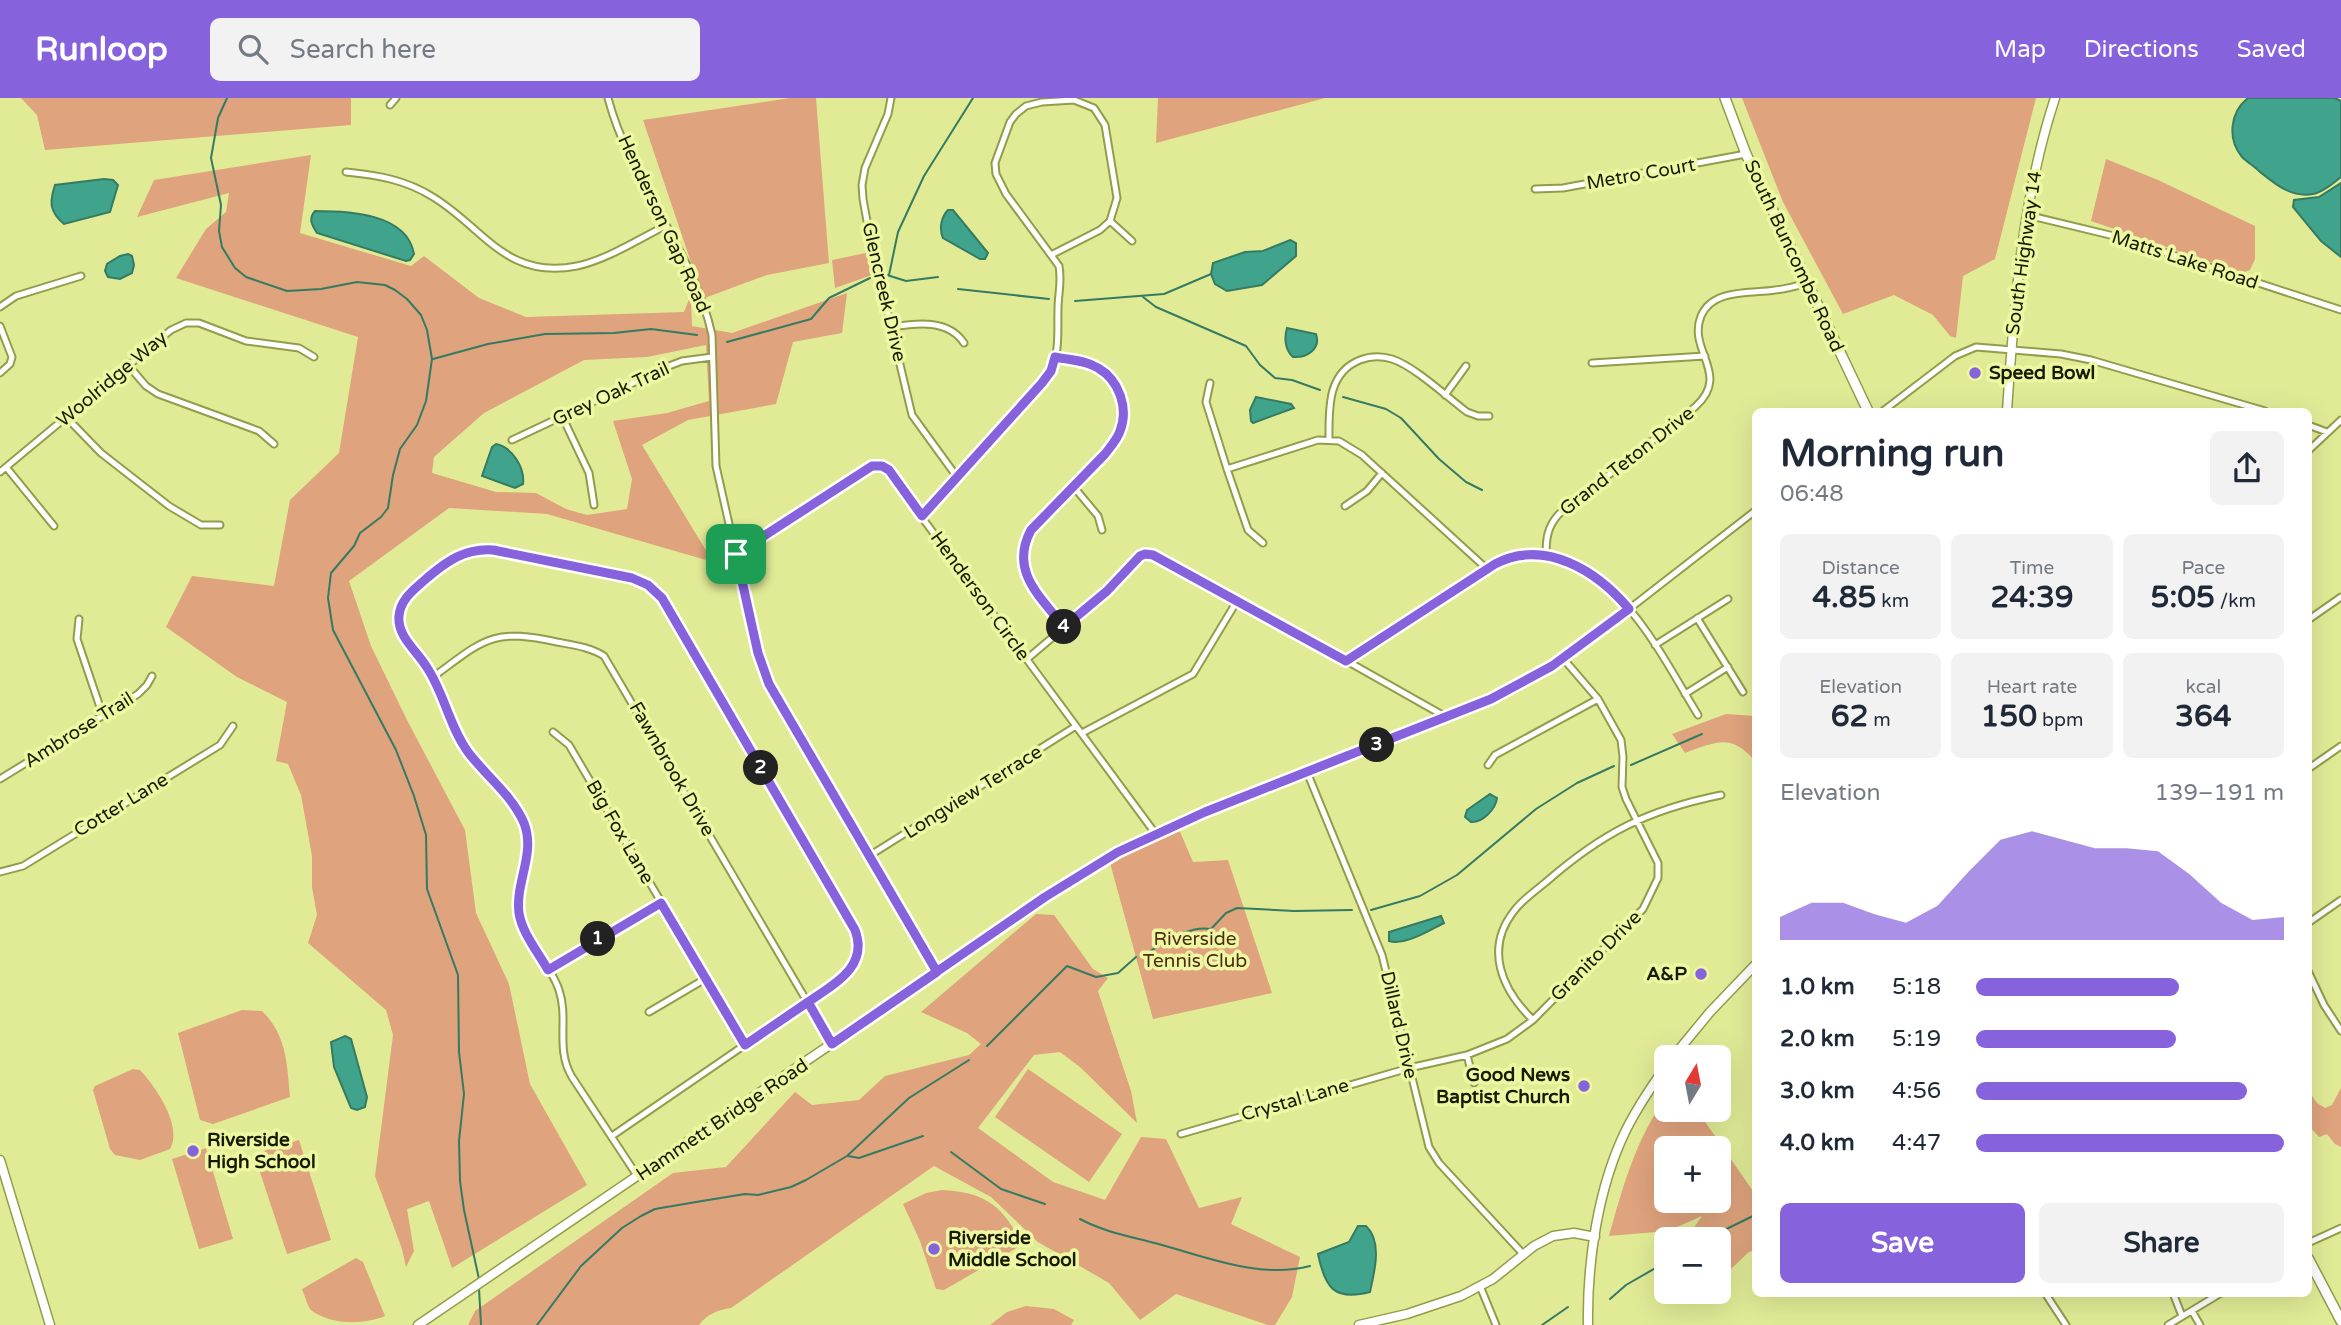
<!DOCTYPE html>
<html lang="en">
<head>
<meta charset="utf-8">
<style>
	body { margin:0; font-family:"Varela Round",sans-serif; background:#f2f2f3; color:#1f2937; height:100vh; display:flex; flex-direction:column; font-size:26px; white-space:nowrap }
	* { box-sizing:border-box; margin:0 }
	p { font-size:23px; color:#747a83 }
	.icon { flex:none; width:38px; height:38px; fill:none; stroke:currentColor; stroke-width:2; stroke-linecap:round; stroke-linejoin:round }
	.map { position:relative; flex:1; overflow:hidden }
	.drawer { position:absolute; left:1752px; top:310px; width:560px; height:889px; display:flex; flex-direction:column; background:#fff; border-radius:10px; box-shadow:0 7px 28px #0002 }
	.drawer>* { flex:none }
	.needle { width:46px; rotate:10deg }
	.buttons { position:absolute; left:1654px; top:947px; display:grid; gap:14px }
	.buttons a { display:grid; place-items:center; width:77px; height:77px; border-radius:10px; background:#fff; box-shadow:0 7px 28px #0002; font-size:35px }
	.pin { position:absolute; display:grid; place-items:center; width:60px; height:60px; color:#fff; margin:-30px; border-radius:14px; box-shadow:0 4px 10px #0006 }
	.km { position:absolute; width:35px; height:35px; margin:-18px; border-radius:50%; background:#222; color:#fff; font-size:19px; line-height:35px; text-align:center }
	.round { display:grid; place-items:center; flex:none; width:74px; height:74px; border-radius:10px; background:#f2f2f3 }
	.head { display:flex; align-items:center; justify-content:space-between; height:119px; padding:0 28px }
	h1 { font-size:38px; font-weight:700; line-height:52px }
	.figures { display:grid; grid-template-columns:repeat(3,1fr); gap:10px; height:119px; padding:7px 28px }
	.figures div { display:grid; align-content:center; border-radius:10px; background:#f2f2f3; text-align:center }
	.figures b { font-size:30px; font-weight:700 }
	.figures small { font-size:19px; font-weight:400 }
	.figures p { font-size:19px }
	.chart { height:196px; padding:14px 28px }
	.chart p { display:flex; justify-content:space-between }
	.chart svg { width:100%; height:126px; margin-top:7px; fill:#8762dd; opacity:.7 }
	.primary-button { display:flex; gap:14px; margin-top:auto; padding:14px 28px }
	.primary-button a { flex:1; height:80px; border-radius:10px; background:#8762dd; color:#fff; font-size:28px; font-weight:700; line-height:80px; text-align:center }
	.primary-button a+a { background:#f2f2f3; color:#1f2937 }
	ul { padding:0 28px; list-style:none; font-size:23px }
	li { display:grid; grid-template-columns:112px 84px 1fr; align-items:center; height:52px }
	li i { height:18px; border-radius:9px; background:#8762dd }
	header { display:flex; align-items:center; gap:42px; box-sizing:border-box; height:98px; padding:0 35px; background:#8762dd; color:#fff }
	header strong { font-size:33px }
	nav { display:flex; gap:38px; margin-inline-start:auto; font-size:24px }
	.search { width:490px; height:63px; background:#f2f2f3; display:flex; align-items:center; gap:18px; box-sizing:border-box; padding:0 24px; border-radius:10px; color:#747a83; font-size:26px }
	.map>svg:first-child { display:block }
	.green { fill:#dfa37d; fill-rule:evenodd }
	.water { fill:#40a48c; stroke:#347b62; stroke-width:2 }
	.lines { fill:none; stroke-linecap:round; stroke-linejoin:round }
	.stream { stroke:#347b62; stroke-width:2 }
	.street-casing { stroke:#949c4a; stroke-width:9 }
	.secondary-casing { stroke:#949c4a; stroke-width:11 }
	.primary-casing { stroke:#949c4a; stroke-width:12 }
	.street { stroke:#fff; stroke-width:5 }
	.secondary { stroke:#fff; stroke-width:8 }
	.primary { stroke:#fff; stroke-width:9 }
	.route-casing { stroke:#fff; stroke-width:14 }
	.route { stroke:#8762dd; stroke-width:9 }
	.poi-dot { fill:#8762dd; stroke:#eef8a3; stroke-width:2.5 }
	.labels { text-anchor:middle; dominant-baseline:central; stroke-width:7; stroke-linejoin:round; paint-order:stroke }
	.street-label { font-size:19px; fill:#181b00; stroke:#eef8a3 }
	.poi-label { font-size:19px; font-weight:bold; fill:#181b00; stroke:#eef8a3; text-anchor:start }
	.park-label { font-size:19px; fill:#4e2c14; stroke:#eef8a3 }
</style>
</head>
<body>
<header>
<strong>Runloop</strong>
<div class="search"><svg class="icon" aria-label="search" viewBox="0 0 24 24"><circle cx="10" cy="10" r="6"/><path d="M15 15l6 6"/></svg>Search here</div>
<nav><a>Map</a><a>Directions</a><a>Saved</a></nav>
</header>
<div class="map">
<svg width="2341" height="1227" viewBox="0 0 2341 1227">
	<rect width="100%" height="100%" fill="#e1eb96"/>
	<path class="green" d="M21,0H351V27L45,52L37,17Z
		M790,0H816L829,165L767,177L691,205L692,228L732,235L847,195L842,235L793,244L776,306L688,322L642,347L713,464L547,416L449,410L349,483L371,548L407,622L465,732L476,815L509,886L530,986L587,1087L452,1170L429,1103L407,1111L414,1153L406,1169L402,1151L375,1078L393,937L386,912L308,845L317,817L312,789V758L301,697L288,666L276,663L287,604L237,579L166,529L192,478L274,488L290,402L339,355L358,239L176,180L206,131L226,114L229,95L137,119L154,82L311,57L300,135L411,168L424,158L479,200L526,219L684,214L697,182L643,22ZM706,247L709,303L667,315L613,323L632,381L627,411L587,417L566,411L536,395L496,394L432,375L434,359L484,315L584,262L647,259Z
		M1158,0H1325L1156,45Z
		M1742,0H2036L1995,161L1963,178L1956,240L1950,238L1933,217L1894,197L1843,216L1783,104Z
		M2106,61L2158,82L2255,128V161L2250,172L2242,175L2091,123Z
		M866,155L872,177L835,190L832,162Z
		M1726,616L1755,618V663C1731,635 1716,644 1685,655L1672,636Z
		M1178,729L1193,764L1228,762L1272,895L1153,921L1110,765Z
		M1036,816L1054,817L1093,871L1108,880L1098,893L1131,993L1137,1025L1080,969L1060,954L1034,957L978,1030L1053,1084L1105,1102L1141,1039L1166,1041L1199,1110L1242,1099L1231,1126L1300,1159L1292,1199L1275,1227H1268L1176,1196L1140,1222L1109,1185L1038,1144L991,1099L934,1068L731,1210C718,1212 707,1216 699,1227H468L475,1213L673,1075L726,1069L795,994L812,1007L859,1002L885,978L969,957L981,946L967,935L921,914Z
		M242,912L262,913C287,937 287,967 290,999L213,1026L200,1022L178,935Z
		M133,971L140,972C156,989 183,1028 170,1051L140,1062L115,1057L110,1051L93,992L95,988Z
		M1028,971L1122,1036L1089,1084L995,1019Z
		M2341,990V1049L2335,1046L2327,1036L2319,1039L2308,1027V992L2317,1005L2325,1010L2332,1007Z
		M1666,999V1012H1697L1755,1096V1152L1749,1154L1719,1182L1718,1141H1686L1702,1118L1668,1133L1609,1138C1623,1088 1636,1041 1666,999ZM1666,1050H1718V1102H1666Z
		M299,1042L331,1142L287,1156L254,1056Z
		M206,1050L233,1141L199,1151L172,1061Z
		M942,1092C985,1094 1004,1108 1022,1147L944,1192L936,1191L920,1143L903,1106L926,1095Z
		M356,1160L363,1164L385,1218C363,1227 330,1227 311,1212C307,1207 305,1198 302,1191Z
		M1026,1208L1054,1211L1074,1222L1071,1227H990L1007,1214Z"/>
	<path class="water" d="M2248,0H2335L2341,3V79C2333,85 2324,94 2313,96C2291,100 2275,86 2259,73C2254,68 2247,64 2242,59C2227,41 2230,14 2248,0Z
		M104,81L113,82L118,87L110,114L64,126C50,114 49,105 55,87Z
		M2341,85V159L2321,143L2293,109L2294,102L2319,99Z
		M948,112H953L988,155L985,161H980L943,140C939,131 941,119 948,112Z
		M315,113C348,113 407,115 414,156L410,162L406,163L317,135C312,127 308,121 315,113Z
		M1290,142L1296,145V158L1262,187L1227,193L1215,186L1211,176L1213,165L1245,154L1263,153Z
		M128,156L132,158L134,167L132,175L120,181L108,179L105,173L107,166L120,158Z
		M1287,230L1316,236C1321,251 1307,260 1293,259C1285,252 1284,240 1287,230Z
		M1256,299L1291,306L1294,310L1253,325L1251,323L1250,312Z
		M496,346C512,349 525,370 523,386L515,390L482,378L492,349Z
		M1490,696L1497,700C1496,711 1482,725 1471,724L1465,719L1467,712Z
		M1441,818L1444,825C1430,832 1405,848 1389,843V834Z
		M345,938L351,941L367,999L365,1009L357,1012L351,1010L334,969L331,944Z
		M1358,1128H1366C1383,1144 1374,1175 1370,1194C1334,1203 1325,1190 1318,1156L1349,1144Z"/>
	<g class="lines">
		<path class="stream" d="M227,0L218,20L211,60L221,107L219,133L222,149L235,170L246,179L287,193L321,191L357,184L385,187L395,192L407,201L421,217L427,232L432,261L426,303L417,327L400,351L393,377L388,410L381,419L360,435L354,448L331,475L328,500L333,532L396,652L414,698L426,737L427,791L458,877L459,954L464,996L459,1043L460,1083L464,1112L479,1181
			M887,177L906,183L938,179
			M889,177L898,134L924,78L973,0
			M958,191L1049,201
			M1143,199L1156,209L1246,248L1260,267L1275,280L1292,282L1320,292
			M1075,203L1164,196L1211,176
			M727,244L811,221L829,200L870,180
			M433,261L488,246L545,236L614,235L651,231L697,237
			M1343,299L1386,311L1401,320L1439,361L1466,384L1482,392
			M1631,667L1702,636
			M1371,812L1420,798L1457,777L1536,711L1577,685L1614,668
			M1149,854C1167,843 1190,827 1211,831L1226,815L1237,810L1294,813L1352,812
			M987,948L1067,868L1096,879L1118,875L1136,859
			M951,1054L1001,1091L1045,1106
			M848,1058L859,1060L923,1038
			M1080,1121C1106,1135 1134,1139 1162,1147C1209,1160 1262,1181 1310,1168
			M1706,1141L1755,1117
			M479,1190L481,1227
			M1610,1201L1626,1187L1666,1164
			M537,1227L581,1168L622,1130L641,1118L655,1111L696,1104L745,1096L758,1097L791,1089L806,1082L847,1058L909,1000L969,962
			M1542,1227L1568,1209"/>
		<defs>
			<path id="street" d="M608,0C630,84 694,153 712,237L716,368L758,555L770,586L788,620L937,874L1071,781L1135,745L1205,714L1465,612L1531,580L1629,511L1755,413
				M891,0L888,16L865,70L862,87L863,101L870,140L912,317L957,379
				M390,7L396,0
				M346,74C378,77 406,82 433,99C484,130 506,182 577,168C606,162 639,141 665,128
				M1535,91L1563,90L1746,56
				M2027,117L2118,139L2341,212
				M1110,123L1132,143
				M0,209L16,198L81,178
				M0,228L12,259L10,266L0,275
				M892,229C917,225 948,221 964,245
				M1055,259C1069,262 1085,262 1098,270C1125,285 1129,318 1115,343L1031,432C1009,473 1040,499 1064,529
				M1592,265L1705,258
				M128,267L146,288L158,296L259,333L274,346
				M1210,285L1206,304L1227,371L1248,432L1263,445
				M1445,297L1466,268
				M1883,313L1955,258L1976,249L2061,256L2091,262L2265,313
				M562,318L589,375L594,407
				M66,319L101,355L169,408L201,427H220
				M2308,327L2327,334
				M1329,341C1329,311 1327,275 1360,262C1370,258 1382,258 1392,261C1414,268 1447,299 1467,314L1478,318H1489
				M512,342L669,268L682,263L712,259
				M2308,353L2341,322
				M6,369L54,428
				M1227,371L1318,342L1339,343L1362,357L1487,471
				M0,374L171,232L186,225H199L246,243L299,250L314,259
				M1073,388L1098,418L1102,432
				M1345,408L1367,393L1382,375
				M921,418L1042,285C1062,258 1057,242 1058,211C1058,196 1062,184 1059,168L1006,96L996,76L995,65L1010,24L1016,16L1026,8L1042,4L1074,2L1094,10L1105,27L1117,100L1110,123L1100,132L1053,156
				M736,456L852,379L872,368H884L1155,735
				M1546,458C1546,441 1547,429 1559,416L1695,309C1732,276 1687,253 1701,218C1713,190 1751,196 1775,192C1786,191 1797,188 1807,185
				M1697,520L1743,594
				M79,521L77,541L103,618
				M2308,522L2341,499
				M1655,547L1728,501
				M1027,561L1107,493L1140,458L1149,456L1315,545L1446,619
				M1346,563L1499,463C1511,458 1522,458 1536,458C1616,460 1661,557 1698,617
				M433,579C485,541 491,530 557,544C573,547 590,549 604,558L832,946
				M1685,596L1728,569
				M553,634L569,647L745,947
				M1082,635L1193,576L1237,503
				M1488,667L1495,657L1598,601
				M2308,671L2341,648
				M1307,674L1382,857L1429,1049L1439,1065L1524,1157
				M0,681L138,596L147,587L152,578
				M869,758L1076,628
				M0,774L23,768L220,647L233,628
				M2308,825L2341,802
				M548,872L661,805
				M2308,873L2324,907L2341,933
				M649,914L705,881
				M1533,922C1502,892 1484,851 1514,813C1522,802 1535,793 1546,784C1602,735 1647,712 1721,697
				M1467,957L1474,985
				M1181,1036L1409,970L1467,957L1507,941L1533,922L1643,811L1658,780V765L1626,701L1622,689L1623,659L1621,642L1598,601L1567,565L1565,558
				M612,1038L844,879C856,868 860,855 857,838L656,493L648,487L632,480C599,474 566,467 533,460C517,457 498,451 481,452C455,453 396,493 399,523C400,541 416,553 426,567C443,592 448,624 464,649C483,676 515,696 525,728C534,757 517,783 519,812C522,842 550,864 559,892C569,921 555,951 572,979L638,1079
				M2308,1145L2341,1130
				M1480,1188L1496,1227
				M2045,1195L2066,1227
				M2173,1195L2182,1218
				M2192,1213L2200,1227
				M2168,1227L2221,1195"/>
			<path id="secondary" d="M2007,313C2014,209 2022,100 2055,0
				M1673,959L1710,914L1755,867
				M0,1062L50,1227
				M418,1227L937,874
				M1359,1227L1407,1216L1461,1198L1493,1181L1534,1148L1553,1138L1574,1135L1595,1139
				M1588,1227C1587,1164 1598,1089 1626,1032C1637,1010 1651,989 1666,968"/>
			<path id="primary" d="M1725,0L1746,56L1868,313
				M2308,1160L2341,1223"/>
		</defs>
		<use href="#street" class="street-casing"/>
		<use href="#secondary" class="secondary-casing"/>
		<use href="#primary" class="primary-casing"/>
		<use href="#street" class="street"/>
		<use href="#secondary" class="secondary"/>
		<use href="#primary" class="primary"/>
	</g>
	<g class="lines">
		<defs>
			<path id="route" d="M736,456L758,555L769,586L937,874L832,946L808,904L745,947L661,805L548,872C538,854 522,835 519,815C515,784 536,756 524,725C512,697 486,678 468,654C449,628 444,594 426,568C416,552 397,538 399,518C400,501 415,491 427,480C447,463 465,450 493,452L632,480L648,487L662,500L855,832C869,869 834,886 808,904L830,943L832,946L1045,799L1118,754L1205,714L1491,601L1552,568L1629,511C1597,473 1545,440 1495,466L1346,563L1153,457L1145,456L1140,458L1107,493L1064,529C1040,498 1009,473 1031,432L1105,356C1110,349 1117,342 1120,333C1129,310 1119,282 1098,270C1085,262 1069,262 1055,259L1051,273L1042,285L922,418L889,372L882,368H872L736,456"/>
		</defs>
		<use href="#route" class="route-casing"/>
		<use href="#route" class="route"/>
	</g>
	<g class="poi-dot">
		<circle cx="1975" cy="275" r="7"/>
		<circle cx="1701" cy="876" r="7"/>
		<circle cx="1584" cy="988" r="7"/>
		<circle cx="193" cy="1053" r="7"/>
		<circle cx="934" cy="1151" r="7"/>
	</g>
	<g class="labels">
		<g class="street-label">
			<text transform="translate(1641 76) rotate(-10)">Metro Court</text>
			<text transform="translate(664 126) rotate(65)">Henderson Gap Road</text>
			<text transform="translate(2024 155) rotate(-82)">South Highway 14</text>
			<text transform="translate(1794 158) rotate(65)">South Buncombe Road</text>
			<text transform="translate(2185 162) rotate(18)">Matts Lake Road</text>
			<text transform="translate(884 194) rotate(77)">Glencreek Drive</text>
			<text transform="translate(112 281) rotate(-40)">Woolridge Way</text>
			<text transform="translate(611 296) rotate(-25)">Grey Oak Trail</text>
			<text transform="translate(1627 363) rotate(-38)">Grand Teton Drive</text>
			<text transform="translate(980 498) rotate(54)">Henderson Circle</text>
			<text transform="translate(79 632) rotate(-32)">Ambrose Trail</text>
			<text transform="translate(672 671) rotate(60)">Fawnbrook Drive</text>
			<text transform="translate(973 694) rotate(-32)">Longview Terrace</text>
			<text transform="translate(121 707) rotate(-31)">Cotter Lane</text>
			<text transform="translate(620 734) rotate(60)">Big Fox Lane</text>
			<text transform="translate(1596 858) rotate(-45)">Granito Drive</text>
			<text transform="translate(1399 927) rotate(77)">Dillard Drive</text>
			<text transform="translate(1295 1002) rotate(-16)">Crystal Lane</text>
			<text transform="translate(722 1022) rotate(-34)">Hammett Bridge Road</text>
		</g>
		<g class="poi-label">
			<text x="1989" y="275">Speed Bowl</text>
			<text x="1687" y="876" text-anchor="end">A&amp;P</text>
			<text x="1570" y="977" text-anchor="end">Good News<tspan x="1570" dy="22">Baptist Church</tspan></text>
			<text x="207" y="1042">Riverside<tspan x="207" dy="22">High School</tspan></text>
			<text x="948" y="1140">Riverside<tspan x="948" dy="22">Middle School</tspan></text>
		</g>
		<g class="park-label">
			<text x="1195" y="841">Riverside<tspan x="1195" dy="22">Tennis Club</tspan></text>
		</g>
	</g>
</svg>
<div class="buttons">
<a><svg class="needle" viewBox="-14 -14 28 28"><path d="M0-13l5 13h-10z" fill="#e53935"/><path d="M0 13l5-13h-10z" fill="#747a83"/></svg></a>
<a>+</a>
<a>−</a>
</div>
<div class="pin" style="left:736px;top:456px;background:#1e9e55"><svg class="icon" aria-label="arrive" viewBox="0 0 24 24"><path d="M6 21V4h12l-3 4 3 4H6"/></svg></div>
<b class="km" style="left:598px;top:841px">1</b>
<b class="km" style="left:761px;top:670px">2</b>
<b class="km" style="left:1377px;top:647px">3</b>
<b class="km" style="left:1064px;top:529px">4</b>
<section class="drawer">
<div class="head"><div><h1>Morning run</h1><p>06:48</p></div><a class="round"><svg class="icon" aria-label="share" viewBox="0 0 24 24"><path d="M12 15V3M7 8l5-5 5 5M5 13v7h14v-7"/></svg></a></div>
<div class="figures">
<div><p>Distance</p><b>4.85<small> km</small></b></div>
<div><p>Time</p><b>24:39</b></div>
<div><p>Pace</p><b>5:05<small> /km</small></b></div>
</div>
<div class="figures">
<div><p>Elevation</p><b>62<small> m</small></b></div>
<div><p>Heart rate</p><b>150<small> bpm</small></b></div>
<div><p>kcal</p><b>364</b></div>
</div>
<div class="chart"><p><span>Elevation</span>139–191 m</p>
<svg viewBox="0 0 160 44" preserveAspectRatio="none"><path d="M0 44V36L10 31L20 31L30 35L40 38L50 32L60 20L70 9L80 6L90 9L100 12L110 12L120 13L130 21L140 31L150 37L160 36V44z"/></svg>
</div>
<ul>
<li><b>1.0 km</b>5:18<i style="width:66%"></i></li>
<li><b>2.0 km</b>5:19<i style="width:65%"></i></li>
<li><b>3.0 km</b>4:56<i style="width:88%"></i></li>
<li><b>4.0 km</b>4:47<i style="width:100%"></i></li>
</ul>
<div class="primary-button"><a>Save</a><a>Share</a></div>
</section>
</div>
</body>
</html>
